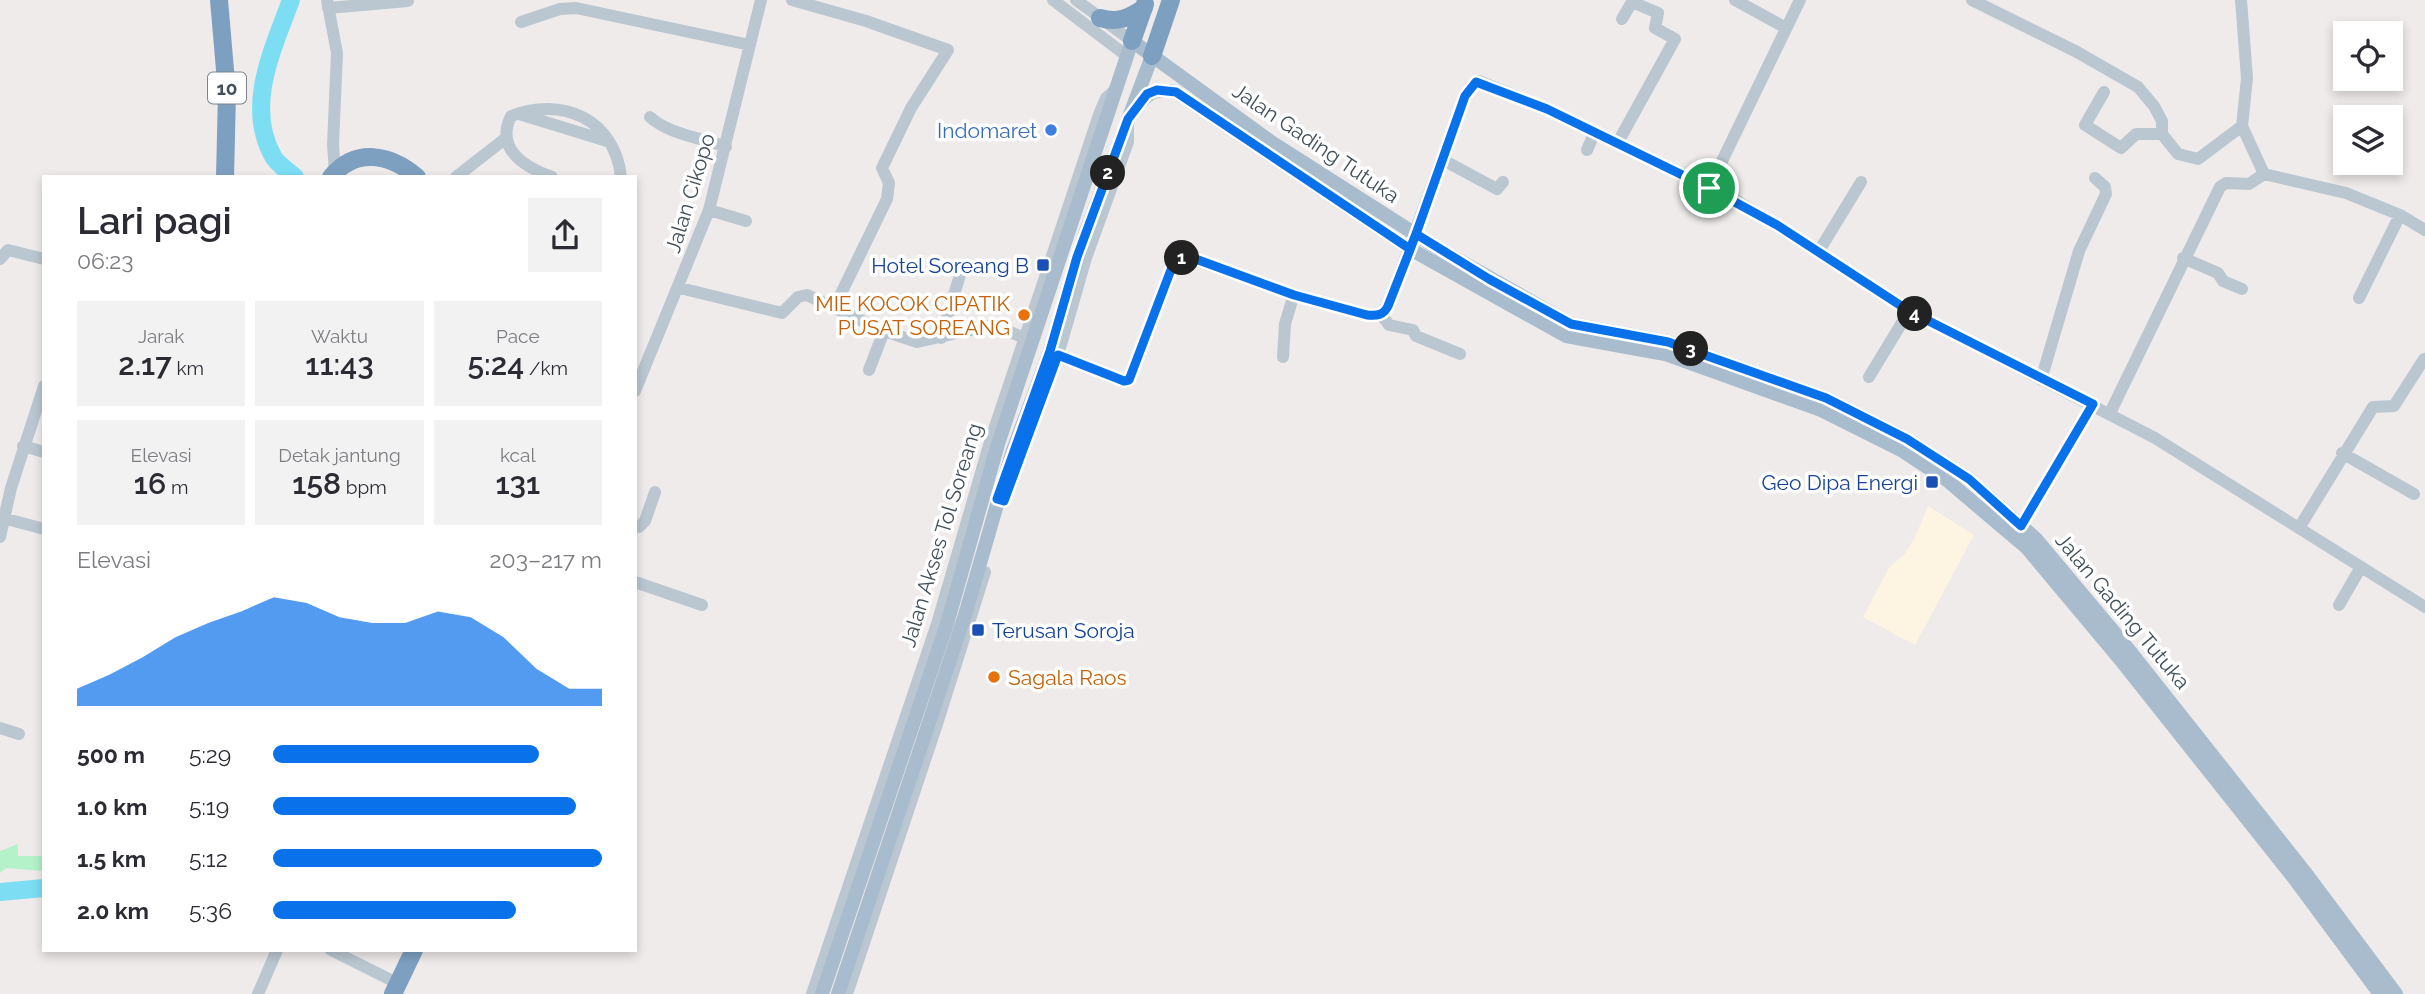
<!DOCTYPE html>
<html lang="id">
<head>
<meta charset="utf-8">
<style>
	body { margin:0; font-family:Raleway,sans-serif; background:#f2f2f3; color:#2b2b33; height:100vh; display:flex; flex-direction:column; font-size:26px; white-space:nowrap }
	* { box-sizing:border-box; margin:0 }
	p { font-size:23px; color:#7c7c81 }
	.icon { flex:none; width:38px; height:38px; fill:none; stroke:currentColor; stroke-width:2; stroke-linecap:round; stroke-linejoin:round }
	.map { position:relative; flex:1; overflow:hidden }
	.side { position:absolute; left:42px; top:175px; width:595px; height:777px; display:flex; flex-direction:column; background:#fff; border-radius:0px; box-shadow:0 4px 10px #0003 }
	.side>* { flex:none }
	.fabs { position:absolute; left:2333px; top:21px; display:grid; gap:14px }
	.fabs a { display:grid; place-items:center; width:70px; height:70px; border-radius:0px; background:#fff; box-shadow:0 4px 10px #0003; font-size:35px }
	.pin { position:absolute; display:grid; place-items:center; width:60px; height:60px; color:#fff; margin:-30px; border:4px solid #fff; border-radius:50%; box-shadow:0 2px 7px #0007 }
	.km { position:absolute; width:35px; height:35px; margin:-18px; border-radius:50%; background:#222; color:#fff; font-size:19px; line-height:35px; text-align:center }
	.round { display:grid; place-items:center; flex:none; width:74px; height:74px; border-radius:0px; background:#f2f2f3 }
	.overview { display:flex; align-items:center; justify-content:space-between; height:119px; padding:0 35px }
	h1 { font-size:38px; font-weight:600; line-height:52px }
	.stats { display:grid; grid-template-columns:repeat(3,1fr); gap:10px; height:119px; padding:7px 35px }
	.stats div { display:grid; align-content:center; border-radius:0px; background:#f2f2f3; text-align:center }
	.stats b { font-size:30px; font-weight:600 }
	.stats small { font-size:19px; font-weight:400 }
	.stats p { font-size:19px }
	.chart { height:196px; padding:14px 35px }
	.chart p { display:flex; justify-content:space-between }
	.chart svg { width:100%; height:126px; margin-top:7px; fill:#0972eb; opacity:.7 }
	ul { padding:0 35px; list-style:none; font-size:23px }
	li { display:grid; grid-template-columns:112px 84px 1fr; align-items:center; height:52px }
	li i { height:18px; border-radius:9px; background:#0972eb }
	.map>svg:first-child { display:block }
	.commercial { fill:#fdf4e1 }
	.green { fill:#b4f2ca }
	.lines { fill:none; stroke-linecap:round; stroke-linejoin:round }
	.river { stroke:#7ddef3; stroke-width:18 }
	.minor { stroke:#bac7d0; stroke-width:12 }
	.major { stroke:#a8bcce; stroke-width:14 }
	.highway { stroke:#7ea0c0; stroke-width:18 }
	.route-casing { stroke:#fff; stroke-width:14 }
	.route { stroke:#0972eb; stroke-width:9 }
	.shop-dot { fill:#3f7fe0; stroke:#fff; stroke-width:2.5 }
	.transit-dot { fill:#1a4fb4; stroke:#fff; stroke-width:2.5 }
	.food-dot { fill:#e8710a; stroke:#fff; stroke-width:2.5 }
	.labels { text-anchor:middle; dominant-baseline:central; stroke-width:7; stroke-linejoin:round; paint-order:stroke }
	.shield { fill:#fff; stroke:#7b848c; stroke-width:2 }
	.shield-label { font-size:19px; font-weight:bold; fill:#42505a }
	.shop-label { font-size:21px; fill:#366cbe; stroke:#fff; text-anchor:end }
	.street-label { font-size:21px; fill:#42505a; stroke:#fff }
	.transit-label { font-size:21px; fill:#164399; stroke:#fff; text-anchor:end }
	.food-label { font-size:21px; fill:#c56008; stroke:#fff; text-anchor:end }
</style>
</head>
<body>
<div class="map">
<svg width="2425" height="994" viewBox="0 0 2425 994">
	<rect width="100%" height="100%" fill="#efebeb"/>
	<path class="commercial" d="M1928,506L1974,535L1915,645L1863,617L1890,566L1904,555L1915,537Z"/>
	<path class="green" d="M18,844V856H44V871L6,868L0,873V851Z"/>
	<g class="lines">
		<path class="river" d="M291,0C273,49 244,107 274,158C279,165 288,171 295,177
			M0,892L44,888"/>
		<path class="minor" d="M327,0L337,53L333,145L335,172
			M792,0L866,21L948,50L911,108L882,168L889,183L887,199L834,308
			M1053,0L1127,56
			M1076,0L1132,41
			M1735,0L1786,28
			M1972,0L2077,52L2138,87L2154,106L2162,121V134
			M2241,0L2247,78L2242,126L2264,174L2346,193L2400,215L2425,230
			M328,8L408,1
			M521,22L560,9L576,8L750,45
			M2104,92L2085,125L2121,148L2136,134H2162L2178,154L2198,159L2242,126
			M519,114L607,141
			M650,117C668,134 702,138 726,147
			M1617,144L1675,39L1655,28L1658,13L1632,2L1622,19
			M1587,150L1594,134
			M1443,160L1497,189L1503,182
			M456,177L506,138
			M552,177C524,167 495,149 511,116C562,96 615,119 621,177
			M1709,188L1800,0
			M709,210L746,221
			M1819,251L1861,182
			M2183,258L2218,273L2223,281L2242,289
			M0,259L8,250L44,259
			M680,288L782,313L798,297L807,295L884,331L917,342L993,325L1027,339
			M2359,298L2400,215
			M1381,314L1389,325L1413,330L1416,336L1460,354
			M941,338L963,265
			M1058,355L1123,381L1129,380L1172,267L1186,257L1294,294L1367,315L1381,314L1388,305L1465,96L1471,86L1479,81L1547,109L1736,200L1909,311L2155,438L2425,607
			M1283,357L1285,324L1294,294
			M869,370L884,331
			M1869,377L1909,311
			M2041,380L2079,251L2106,194L2105,187L2095,178
			M635,391L709,210L761,0
			M2110,413L2220,187L2226,183L2249,184L2264,174
			M23,446L44,452
			M2342,453L2414,494
			M1008,490L1058,355L1086,258L1128,142V123
			M3,518L44,529
			M635,526L639,527L645,521L655,492
			M2021,526L2093,404
			M2299,528L2373,407L2394,406L2424,359
			M0,537L11,488L44,386
			M635,582L702,605
			M2339,605L2361,567
			M0,728L19,734
			M331,950L399,984
			M258,994L277,950
			M812,994L937,624L990,442L1100,112L1106,98L1114,91
			M847,994L937,724L985,572"/>
		<path class="major" d="M1128,119C1144,98 1147,87 1176,92L1410,249L1566,336L1665,354L1821,410L1901,450L1948,481L2027,548L2119,658L2294,878L2380,994
			M822,994L947,624L998,444L1132,41L1271,142L1434,246L1571,324L1668,342L1826,398L1907,439L1969,479L2036,539L2129,650L2304,871L2396,994
			M838,994L965,615L1012,453L1050,351L1085,234L1152,56"/>
		<path class="highway" d="M219,0L227,93L225,177
			M1100,18C1118,23 1129,18 1144,8
			M1132,41L1145,4
			M1152,56L1171,0
			M331,177C356,147 390,154 417,177
			M393,994L414,950"/>
	</g>
	<g class="lines">
		<defs>
			<path id="route" d="M1709,188L1547,109L1476,82L1465,96L1416,234L1408,255L1388,306C1384,315 1377,316 1367,315L1294,295L1193,258L1180,259L1172,267L1129,380L1124,381L1058,355L1004,501L997,499L1050,351L1077,257L1128,119L1147,94L1157,90L1176,92L1410,249L1416,234L1489,279L1571,324L1668,342L1826,398L1907,439L1969,479L2021,526L2093,404L1909,311L1777,225L1709,188"/>
		</defs>
		<use href="#route" class="route-casing"/>
		<use href="#route" class="route"/>
	</g>
	<circle class="shop-dot" cx="1051" cy="130" r="7"/>
	<g class="transit-dot">
		<rect x="1036" y="258" width="14" height="14" rx="3.5"/>
		<rect x="1925" y="475" width="14" height="14" rx="3.5"/>
		<rect x="971" y="623" width="14" height="14" rx="3.5"/>
	</g>
	<g class="food-dot">
		<circle cx="1024" cy="315" r="7"/>
		<circle cx="994" cy="677" r="7"/>
	</g>
	<g class="labels">
		<rect class="shield" x="208" y="72.5" width="38" height="31" rx="5"/>
		<g class="shield-label">
			<text x="227" y="88">10</text>
		</g>
		<g class="shop-label">
			<text x="1037" y="130">Indomaret</text>
		</g>
		<g class="street-label">
			<text transform="translate(1316 143) rotate(34)">Jalan Gading Tutuka</text>
			<text transform="translate(690 193) rotate(-73)">Jalan Cikopo</text>
			<text transform="translate(941 535) rotate(-73)">Jalan Akses Tol Soreang</text>
			<text transform="translate(2123 611) rotate(50)">Jalan Gading Tutuka</text>
		</g>
		<g class="transit-label">
			<text x="1029" y="265">Hotel Soreang B</text>
			<text x="1918" y="482">Geo Dipa Energi</text>
			<text x="992" y="630" text-anchor="start">Terusan Soroja</text>
		</g>
		<g class="food-label">
			<text x="1010" y="303">MIE KOCOK CIPATIK<tspan x="1010" dy="24">PUSAT SOREANG</tspan></text>
			<text x="1008" y="677" text-anchor="start">Sagala Raos</text>
		</g>
	</g>
</svg>
<div class="fabs">
<a><svg class="icon" aria-label="locate" viewBox="0 0 24 24"><circle cx="12" cy="12" r="6"/><path d="M12 2v4M12 18v4M2 12h4M18 12h4"/></svg></a>
<a><svg class="icon" aria-label="layers" viewBox="0 0 24 24"><path d="M12 4l9 5-9 5-9-5zM3 14l9 5 9-5"/></svg></a>
</div>
<div class="pin" style="left:1709px;top:188px;background:#1e9e55"><svg class="icon" aria-label="arrive" viewBox="0 0 24 24"><path d="M6 21V4h12l-3 4 3 4H6"/></svg></div>
<b class="km" style="left:1182px;top:258px">1</b>
<b class="km" style="left:1108px;top:173px">2</b>
<b class="km" style="left:1691px;top:349px">3</b>
<b class="km" style="left:1915px;top:314px">4</b>
<section class="side">
<div class="overview"><div><h1>Lari pagi</h1><p>06:23</p></div><a class="round"><svg class="icon" aria-label="share" viewBox="0 0 24 24"><path d="M12 15V3M7 8l5-5 5 5M5 13v7h14v-7"/></svg></a></div>
<div class="stats">
<div><p>Jarak</p><b>2.17<small> km</small></b></div>
<div><p>Waktu</p><b>11:43</b></div>
<div><p>Pace</p><b>5:24<small> /km</small></b></div>
</div>
<div class="stats">
<div><p>Elevasi</p><b>16<small> m</small></b></div>
<div><p>Detak jantung</p><b>158<small> bpm</small></b></div>
<div><p>kcal</p><b>131</b></div>
</div>
<div class="chart"><p><span>Elevasi</span>203–217 m</p>
<svg viewBox="0 0 160 44" preserveAspectRatio="none"><path d="M0 44V38L10 33L20 27L30 20L40 15L50 11L60 6L70 8L80 13L90 15L100 15L110 11L120 13L130 20L140 31L150 38L160 38V44z"/></svg>
</div>
<ul>
<li><b>500 m</b>5:29<i style="width:81%"></i></li>
<li><b>1.0 km</b>5:19<i style="width:92%"></i></li>
<li><b>1.5 km</b>5:12<i style="width:100%"></i></li>
<li><b>2.0 km</b>5:36<i style="width:74%"></i></li>
</ul>
</section>
</div>
</body>
</html>
